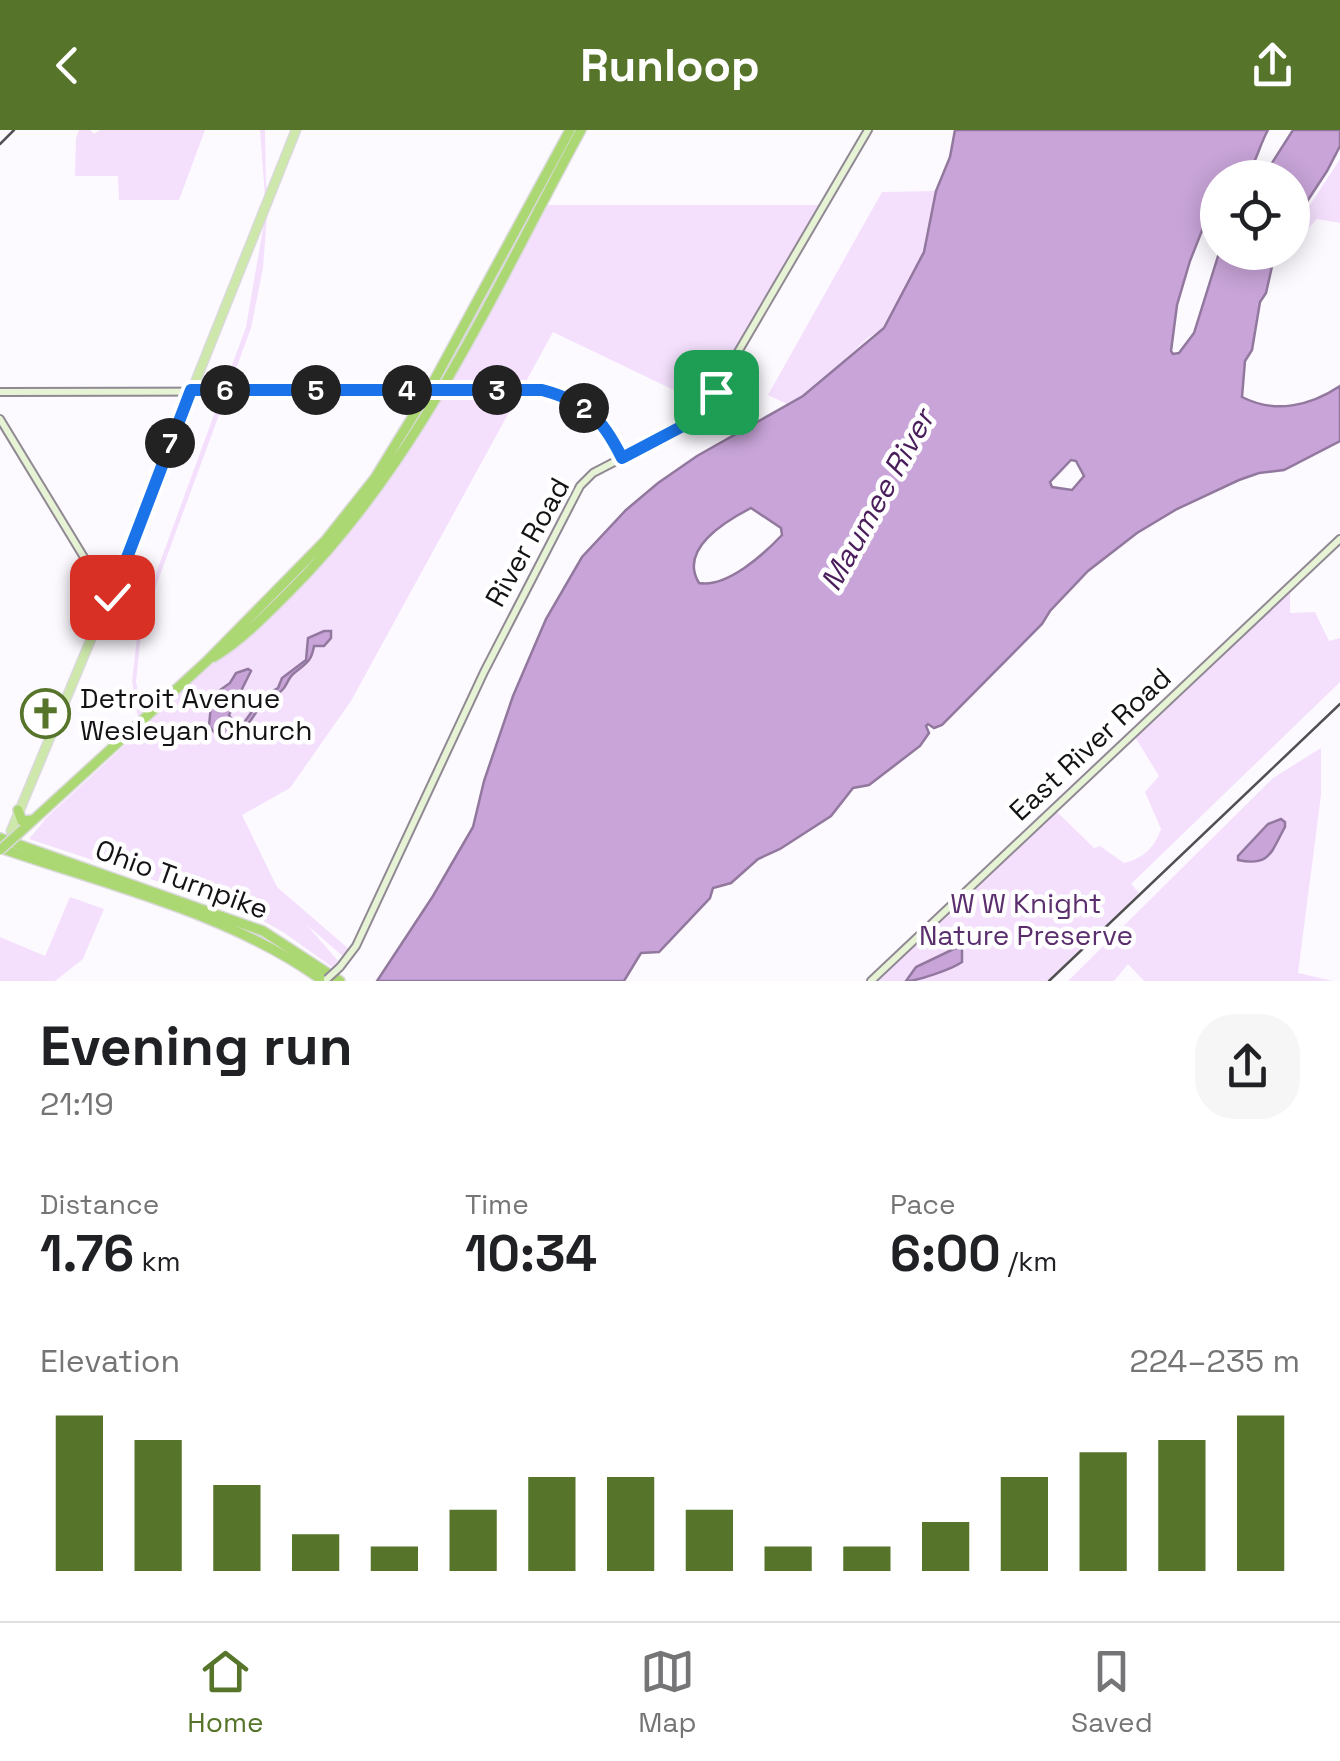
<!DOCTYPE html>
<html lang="en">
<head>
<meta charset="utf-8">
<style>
	body { margin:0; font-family:"Space Grotesk",sans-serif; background:#f6f6f6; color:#202124; height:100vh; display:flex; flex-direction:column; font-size:38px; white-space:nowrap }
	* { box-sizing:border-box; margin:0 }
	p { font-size:32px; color:#757577 }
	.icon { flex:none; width:55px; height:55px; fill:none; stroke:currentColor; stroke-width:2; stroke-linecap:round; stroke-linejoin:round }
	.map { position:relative; height:851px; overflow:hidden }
	.details { display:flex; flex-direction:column; background:#fff; flex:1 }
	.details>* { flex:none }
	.buttons { position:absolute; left:1200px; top:30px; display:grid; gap:20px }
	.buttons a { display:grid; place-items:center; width:110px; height:110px; border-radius:50%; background:#fff; box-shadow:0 5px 25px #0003; font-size:50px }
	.pin { position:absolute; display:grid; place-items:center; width:85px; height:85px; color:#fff; margin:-42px; border-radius:20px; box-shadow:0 5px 15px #0006 }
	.km { position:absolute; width:50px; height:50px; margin:-25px; border-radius:50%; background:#222; color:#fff; font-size:28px; line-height:50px; text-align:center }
	.round { display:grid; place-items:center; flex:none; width:105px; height:105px; border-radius:40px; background:#f6f6f6 }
	.overview { display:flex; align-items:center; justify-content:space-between; height:170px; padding:0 40px }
	h1 { font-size:55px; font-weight:700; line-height:75px }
	.figures { display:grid; grid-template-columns:repeat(3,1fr); gap:15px; height:170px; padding:10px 40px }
	.figures div { display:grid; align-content:center }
	.figures b { font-size:50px; font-weight:700 }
	.figures small { font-size:28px; font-weight:400 }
	.figures p { font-size:28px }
	.chart { height:280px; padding:20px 40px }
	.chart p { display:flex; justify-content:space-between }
	.chart svg { width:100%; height:180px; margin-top:10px; stroke:#56752a; stroke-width:6 }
	header { display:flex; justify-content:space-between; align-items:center; height:130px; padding:0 40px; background:#56752a; color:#fff; font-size:45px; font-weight:700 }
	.tab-bar { display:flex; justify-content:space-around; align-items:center; height:140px; border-top:2px solid #e0e0e0; background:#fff; font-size:28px; color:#757577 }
	.tab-bar a { display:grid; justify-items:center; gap:5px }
	.tab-bar .current { color:#56752a }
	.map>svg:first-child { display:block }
	.green { fill:#f4e0fd }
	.water { fill:#c8a4d8; stroke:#92789e; stroke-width:2.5; fill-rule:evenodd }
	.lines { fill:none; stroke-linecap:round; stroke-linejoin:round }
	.secondary-casing { stroke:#908994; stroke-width:10 }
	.primary-casing { stroke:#dad9da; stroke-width:11 }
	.highway-casing { stroke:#dad9da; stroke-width:12 }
	.secondary { stroke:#e6f3d5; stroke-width:6 }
	.primary { stroke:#cde8aa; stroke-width:8 }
	.highway { stroke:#abd872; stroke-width:9 }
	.rail { stroke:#524f53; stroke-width:2.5 }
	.secondary-bridge-casing { stroke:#908994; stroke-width:10; stroke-linecap:butt }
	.highway-bridge-casing { stroke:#dad9da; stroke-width:12; stroke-linecap:butt }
	.secondary-bridge { stroke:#e6f3d5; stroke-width:6 }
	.highway-bridge { stroke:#abd872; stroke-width:9 }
	.route-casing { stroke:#fff; stroke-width:20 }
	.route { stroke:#1a73e8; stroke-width:12 }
	.labels { text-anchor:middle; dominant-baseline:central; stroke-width:9; stroke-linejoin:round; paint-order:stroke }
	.street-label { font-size:28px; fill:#151216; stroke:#fff }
	.poi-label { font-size:28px; fill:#151216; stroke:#fff; text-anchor:start }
	.park-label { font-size:28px; fill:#5b2e6d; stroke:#fff }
	.water-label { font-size:30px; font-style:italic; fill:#4a1d5b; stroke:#fff }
</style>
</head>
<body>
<header><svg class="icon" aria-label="back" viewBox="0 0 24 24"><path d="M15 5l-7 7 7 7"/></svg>Runloop<svg class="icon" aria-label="share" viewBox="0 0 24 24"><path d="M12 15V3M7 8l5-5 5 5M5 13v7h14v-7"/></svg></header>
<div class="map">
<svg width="1340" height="851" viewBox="0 0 1340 851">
	<rect width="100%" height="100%" fill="#fdfaff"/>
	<path class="green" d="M79,0H90L94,4L100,0H205L179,70H119L118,46H75L76,8Z
		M260,0H265L266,56L274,69L267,86L263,138L251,198L142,494L136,552L146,594C208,534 279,484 336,418C424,315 483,193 548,75H820L705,275L553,202L351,571L290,658L242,685L277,757L350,820L345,828L307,795L338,831L332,837L283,802L244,780L29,709L47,687L140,601L132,551L139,490L246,197L266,81Z
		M1340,29V93L1317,89L1293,115V101Z
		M936,61L924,122L892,187L884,198L869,207L816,256L789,275L768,265L882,62Z
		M1290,461V483L1315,482L1329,511L1340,508V552L1131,754L1139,763L1047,851H874L1056,681L1094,718L1100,716L1124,733C1144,728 1154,718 1161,699L1145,662L1159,646L1135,607Z
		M1321,618V665L1298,843L1333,851H1144L1128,834L1114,851H1068L1273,648Z
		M70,767L104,779L83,829L55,851H0V807L45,826Z"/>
	<path class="water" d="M955,0H1268C1252,29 1259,48 1218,48L1217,77L1203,98L1190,131L1177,175L1171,221L1173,224L1179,223L1194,203L1219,123H1275L1266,163L1260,172L1252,220L1245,231L1242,267C1275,284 1310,276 1340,256V311L1284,340L1259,343L1239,350L1177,379L1137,403L1088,441L1050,481L1042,494L942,595L934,598L928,594L926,596L929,603L920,616L869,655L853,658L831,686L780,719L758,729L731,753L713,758L710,768L659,822L641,823L624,851H377L433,766L473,697L484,651L513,566L546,489L582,427L626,380L658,353L697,326L803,266L884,198L924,122L936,61L950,27ZM1071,330L1076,331L1084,346L1072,360L1052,357L1050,352ZM751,378L781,398L782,405C764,424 727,458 699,453C678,419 726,391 751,378Z
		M1293,0H1340V16L1327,41L1293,93L1292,48L1263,47Z
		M324,501H331V508L324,516H314C311,534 304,534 292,545C289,548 287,554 284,558C275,568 281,558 270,566C252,579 253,605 219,608L209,596L211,575L220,560L230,553L236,543L248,539L251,541L229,585L232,590L243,594L263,566L278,558L282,548L306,530L308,508Z
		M1281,689L1285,692V697C1271,722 1270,737 1238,730V726L1268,694Z
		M962,815V832C952,839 918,851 906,851L916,837Z"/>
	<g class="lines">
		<defs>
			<path id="secondary" d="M0,262L542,261C587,272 602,288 623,327
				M0,289L102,457
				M340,837L356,816L484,542L580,356L593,343L691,292L704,280L868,0
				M871,851L1340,409"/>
			<path id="primary" d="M102,478L101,458L109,454L115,458
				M11,701L106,473L115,463L125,428L296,0"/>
			<path id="highway" d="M214,527C242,510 265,486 289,462C419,333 494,160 581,0
				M18,680L22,691L32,690
				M18,704L207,531L325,411L375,348L429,260L570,0
				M0,708L263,801L340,851
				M0,718C104,754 234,785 323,851"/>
		</defs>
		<use href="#secondary" class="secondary-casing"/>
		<use href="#primary" class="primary-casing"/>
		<use href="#highway" class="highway-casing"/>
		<use href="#secondary" class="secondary"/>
		<use href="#primary" class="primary"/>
		<use href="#highway" class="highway"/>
		<path class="rail" d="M0,14L14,0
			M1049,851L1340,574"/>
		<defs>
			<path id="secondary-bridge" d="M327,849L340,837"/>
			<path id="highway-bridge" d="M0,720L18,704"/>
		</defs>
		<use href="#secondary-bridge" class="secondary-bridge-casing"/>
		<use href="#highway-bridge" class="highway-bridge-casing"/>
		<use href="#secondary-bridge" class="secondary-bridge"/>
		<use href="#highway-bridge" class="highway-bridge"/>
	</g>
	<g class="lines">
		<defs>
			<path id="route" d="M112,467L191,260H542C587,272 602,288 622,328L696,289L716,262"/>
		</defs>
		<use href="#route" class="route-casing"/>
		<use href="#route" class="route"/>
	</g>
	<defs>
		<symbol id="church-ring" viewBox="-11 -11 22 22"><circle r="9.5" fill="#fff" stroke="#56752a" stroke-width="1.5"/><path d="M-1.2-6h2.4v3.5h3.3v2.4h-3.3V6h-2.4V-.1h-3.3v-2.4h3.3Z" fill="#56752a"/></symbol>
	</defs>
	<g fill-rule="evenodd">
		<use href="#church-ring" x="18" y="556" width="55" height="55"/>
	</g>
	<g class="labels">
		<g class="street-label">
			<text transform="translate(527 412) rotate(-61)">River Road</text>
			<text transform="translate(1090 614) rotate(-43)">East River Road</text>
			<text transform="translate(182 749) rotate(20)">Ohio Turnpike</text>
		</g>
		<g class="poi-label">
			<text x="80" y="568">Detroit Avenue<tspan x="80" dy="32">Wesleyan Church</tspan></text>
		</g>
		<g class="park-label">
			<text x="1026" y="773">W W Knight<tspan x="1026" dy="32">Nature Preserve</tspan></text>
		</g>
		<g class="water-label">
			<text transform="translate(877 370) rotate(-61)">Maumee River</text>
		</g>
	</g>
</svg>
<div class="buttons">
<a><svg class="icon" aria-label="locate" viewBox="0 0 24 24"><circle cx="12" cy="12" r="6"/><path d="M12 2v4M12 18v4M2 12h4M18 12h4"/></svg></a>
</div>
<div class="pin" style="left:716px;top:262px;background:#1e9e55"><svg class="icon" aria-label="arrive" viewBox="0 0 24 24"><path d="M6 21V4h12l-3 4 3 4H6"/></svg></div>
<div class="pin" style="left:112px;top:467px;background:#d93025"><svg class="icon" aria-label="check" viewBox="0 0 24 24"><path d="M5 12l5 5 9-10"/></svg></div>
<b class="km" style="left:584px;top:278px">2</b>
<b class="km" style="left:497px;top:260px">3</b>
<b class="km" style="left:407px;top:260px">4</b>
<b class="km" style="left:316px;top:260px">5</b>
<b class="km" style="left:225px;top:260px">6</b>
<b class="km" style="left:170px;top:313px">7</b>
</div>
<section class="details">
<div class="overview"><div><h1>Evening run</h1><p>21:19</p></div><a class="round"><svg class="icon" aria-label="share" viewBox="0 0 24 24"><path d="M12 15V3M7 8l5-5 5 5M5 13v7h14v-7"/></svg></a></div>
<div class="figures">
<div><p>Distance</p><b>1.76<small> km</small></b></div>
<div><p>Time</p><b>10:34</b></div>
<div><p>Pace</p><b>6:00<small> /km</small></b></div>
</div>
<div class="chart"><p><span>Elevation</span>224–235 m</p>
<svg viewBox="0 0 160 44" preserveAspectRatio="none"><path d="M5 44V6M15 44V12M25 44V23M35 44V35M45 44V38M55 44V29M65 44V21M75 44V21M85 44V29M95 44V38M105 44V38M115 44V32M125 44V21M135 44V15M145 44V12M155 44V6"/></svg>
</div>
</section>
<nav class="tab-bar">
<a class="current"><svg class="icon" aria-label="home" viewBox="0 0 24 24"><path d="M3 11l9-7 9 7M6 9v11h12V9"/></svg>Home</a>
<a><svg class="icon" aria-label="map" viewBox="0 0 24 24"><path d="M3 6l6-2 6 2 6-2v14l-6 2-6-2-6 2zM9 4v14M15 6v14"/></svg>Map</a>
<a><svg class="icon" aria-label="saved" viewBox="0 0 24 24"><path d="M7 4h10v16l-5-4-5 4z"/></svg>Saved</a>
</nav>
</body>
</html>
